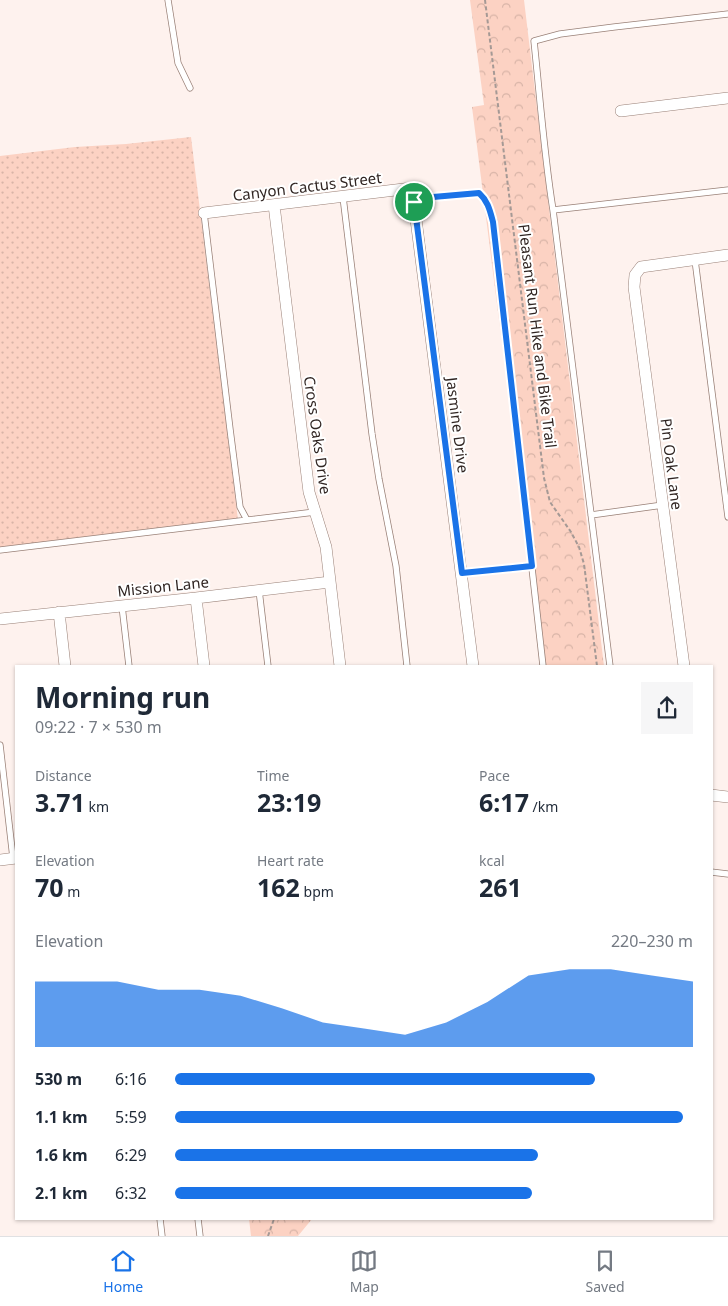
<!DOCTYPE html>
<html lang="en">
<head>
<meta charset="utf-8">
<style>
	body { margin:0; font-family:"Noto Sans",sans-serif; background:#f6f6f7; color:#1f2937; height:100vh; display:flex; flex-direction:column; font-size:19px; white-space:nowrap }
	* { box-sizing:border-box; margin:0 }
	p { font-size:16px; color:#747a83 }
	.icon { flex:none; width:28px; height:28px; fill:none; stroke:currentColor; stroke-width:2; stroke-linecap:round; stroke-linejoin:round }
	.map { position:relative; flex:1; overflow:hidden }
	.sheet { position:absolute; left:15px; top:665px; width:698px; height:555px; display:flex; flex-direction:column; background:#fff; border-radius:0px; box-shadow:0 1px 4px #0004 }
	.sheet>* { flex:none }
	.pin { position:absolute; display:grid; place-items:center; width:42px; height:42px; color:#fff; margin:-21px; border:2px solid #fff; border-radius:50%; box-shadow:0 1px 5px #0007 }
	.round { display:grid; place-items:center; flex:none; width:52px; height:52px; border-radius:0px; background:#f6f6f7 }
	.head { display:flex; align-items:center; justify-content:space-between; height:85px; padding:0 20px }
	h1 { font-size:28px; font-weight:700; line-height:38px }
	.stats { display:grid; grid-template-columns:repeat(3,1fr); gap:8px; height:85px; padding:5px 20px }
	.stats div { display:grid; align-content:center }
	.stats b { font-size:25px; font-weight:700 }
	.stats small { font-size:14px; font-weight:400 }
	.stats p { font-size:14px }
	.chart { height:140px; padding:10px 20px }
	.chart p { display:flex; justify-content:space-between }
	.chart svg { width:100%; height:90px; margin-top:5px; fill:#1a73e8; opacity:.7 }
	ul { padding:0 20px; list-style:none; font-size:16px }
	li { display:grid; grid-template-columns:80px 60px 1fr; align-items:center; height:38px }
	li i { height:12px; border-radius:6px; background:#1a73e8 }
	.dock { display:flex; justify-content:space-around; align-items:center; height:70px; border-top:1px solid #e0e1e3; background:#fff; font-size:14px; color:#747a83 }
	.dock a { display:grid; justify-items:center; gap:2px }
	.dock .active { color:#1a73e8 }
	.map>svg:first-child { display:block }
	.grass { fill:url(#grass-dots) }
	.park { fill:url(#park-crowns) }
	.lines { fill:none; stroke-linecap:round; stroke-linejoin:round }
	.service-casing { stroke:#998077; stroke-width:7 }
	.minor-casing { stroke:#998077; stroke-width:12 }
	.path { stroke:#a59995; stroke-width:2; stroke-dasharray:4 2.5; stroke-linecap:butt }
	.service { stroke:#fff; stroke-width:5.5 }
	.minor { stroke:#fff; stroke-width:11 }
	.route-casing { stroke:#fff; stroke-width:10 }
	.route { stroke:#1a73e8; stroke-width:6 }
	.labels { text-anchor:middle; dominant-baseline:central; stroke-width:4; stroke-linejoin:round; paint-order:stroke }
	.street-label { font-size:15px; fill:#302522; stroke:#fff }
</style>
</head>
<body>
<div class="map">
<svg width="728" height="1236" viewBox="0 0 728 1236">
	<defs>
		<pattern id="grass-dots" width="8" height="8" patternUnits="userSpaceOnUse" patternTransform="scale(1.25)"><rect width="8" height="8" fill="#fcd2c3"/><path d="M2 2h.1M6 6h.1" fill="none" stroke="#d8b4a7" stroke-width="1.8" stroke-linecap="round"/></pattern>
		<pattern id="park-crowns" width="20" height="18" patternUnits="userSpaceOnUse" patternTransform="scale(1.25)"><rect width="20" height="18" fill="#fcd2c3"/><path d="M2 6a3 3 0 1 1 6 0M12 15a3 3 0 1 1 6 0" fill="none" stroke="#d8b4a7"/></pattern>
	</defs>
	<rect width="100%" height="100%" fill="#fef2ee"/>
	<path class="grass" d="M191,137L238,520L0,547V156L75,147L126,144Z"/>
	<path class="park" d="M470,0H524L604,666H543L472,107L484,105Z
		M249,1219H312L298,1236H251Z"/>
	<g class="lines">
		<defs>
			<path id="service" d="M168,0L178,63L190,88
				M343,197L372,434L379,479L396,566L407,666
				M414,202L433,197L479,193C488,201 490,210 493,222L543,666
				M553,210C544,154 540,97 534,41L560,34L614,27L728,14
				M204,213L230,429L240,507L247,520
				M695,260L728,517
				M591,515L663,505
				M0,550L315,512
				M461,573L532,566
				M259,590L268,666
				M122,606L129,666
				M610,666L553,210L728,190
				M0,745L13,858
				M711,872L728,874
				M160,1219L162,1236
				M198,1219L200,1236"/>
			<path id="minor" d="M621,111L728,98
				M274,205L309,492L326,547L340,666
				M204,213L412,188L473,666
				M196,598L204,666
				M59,612L65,666
				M0,619L196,598L330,582
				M684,666L634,287L635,275L641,267L728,255
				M711,795L728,797
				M0,860L16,858"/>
		</defs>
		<use href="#service" class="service-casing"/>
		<use href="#minor" class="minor-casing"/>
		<path class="path" d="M485,0L544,478L550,502L571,532L579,547L584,564L597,666
			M268,1236L274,1219"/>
		<use href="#service" class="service"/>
		<use href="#minor" class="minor"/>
	</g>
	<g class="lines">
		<defs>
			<path id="route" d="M479,193C488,201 490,211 493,222L532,566L462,573L414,202L433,197Z"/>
		</defs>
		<use href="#route" class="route-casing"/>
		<use href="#route" class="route"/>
	</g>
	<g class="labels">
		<g class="street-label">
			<text transform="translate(307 186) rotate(-7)">Canyon Cactus Street</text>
			<text transform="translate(538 336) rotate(83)">Pleasant Run Hike and Bike Trail</text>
			<text transform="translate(458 425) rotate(83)">Jasmine Drive</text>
			<text transform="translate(318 435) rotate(82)">Cross Oaks Drive</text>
			<text transform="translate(672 464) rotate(83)">Pin Oak Lane</text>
			<text transform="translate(163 586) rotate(-6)">Mission Lane</text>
		</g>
	</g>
</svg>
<div class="pin" style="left:414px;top:202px;background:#1e9e55"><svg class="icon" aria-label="arrive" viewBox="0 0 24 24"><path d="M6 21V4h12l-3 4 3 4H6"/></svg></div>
<section class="sheet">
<div class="head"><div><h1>Morning run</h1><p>09:22 · 7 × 530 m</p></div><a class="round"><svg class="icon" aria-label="share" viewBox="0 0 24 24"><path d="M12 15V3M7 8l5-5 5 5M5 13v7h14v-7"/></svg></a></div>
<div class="stats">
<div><p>Distance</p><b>3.71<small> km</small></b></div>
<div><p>Time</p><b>23:19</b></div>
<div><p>Pace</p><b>6:17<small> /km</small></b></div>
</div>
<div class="stats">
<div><p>Elevation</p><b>70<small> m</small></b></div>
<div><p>Heart rate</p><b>162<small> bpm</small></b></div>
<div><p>kcal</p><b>261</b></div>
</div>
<div class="chart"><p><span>Elevation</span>220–230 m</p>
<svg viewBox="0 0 160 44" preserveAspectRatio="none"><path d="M0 44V12L10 12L20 12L30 16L40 16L50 19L60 25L70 32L80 35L90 38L100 32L110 22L120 9L130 6L140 6L150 9L160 12V44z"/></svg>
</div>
<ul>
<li><b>530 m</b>6:16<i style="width:81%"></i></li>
<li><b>1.1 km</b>5:59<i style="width:98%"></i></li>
<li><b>1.6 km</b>6:29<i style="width:70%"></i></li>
<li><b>2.1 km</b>6:32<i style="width:69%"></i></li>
</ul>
</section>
</div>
<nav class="dock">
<a class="active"><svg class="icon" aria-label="home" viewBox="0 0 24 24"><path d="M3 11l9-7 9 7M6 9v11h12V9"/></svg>Home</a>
<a><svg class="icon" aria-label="map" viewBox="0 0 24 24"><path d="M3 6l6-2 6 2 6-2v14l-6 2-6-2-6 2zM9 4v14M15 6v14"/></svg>Map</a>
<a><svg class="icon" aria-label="saved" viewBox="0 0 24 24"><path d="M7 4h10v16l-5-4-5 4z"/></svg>Saved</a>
</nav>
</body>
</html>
